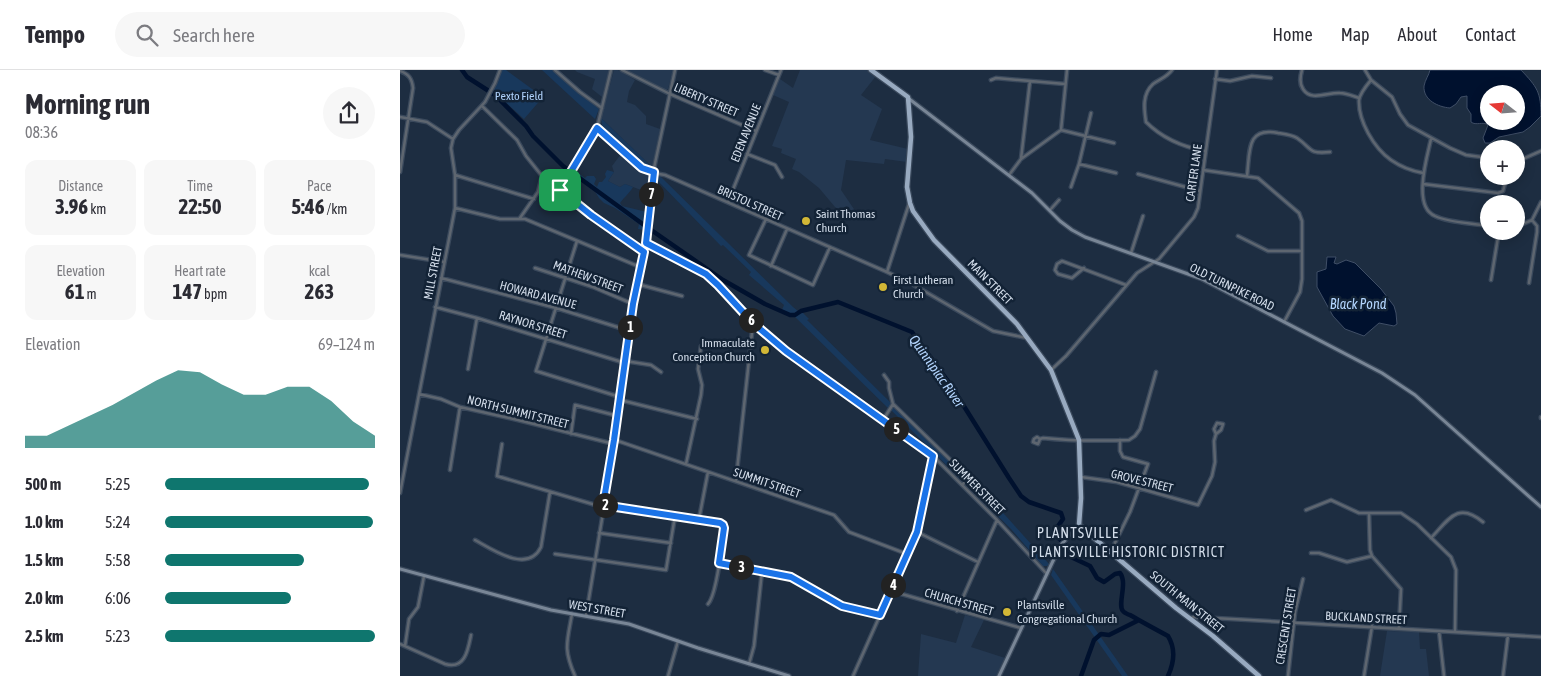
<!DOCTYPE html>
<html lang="en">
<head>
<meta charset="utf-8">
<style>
	body { margin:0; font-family:"Asap Condensed",sans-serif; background:#f7f7f7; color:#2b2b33; height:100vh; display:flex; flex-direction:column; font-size:19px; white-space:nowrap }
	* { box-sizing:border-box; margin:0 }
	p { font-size:16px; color:#7c7c81 }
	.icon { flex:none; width:28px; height:28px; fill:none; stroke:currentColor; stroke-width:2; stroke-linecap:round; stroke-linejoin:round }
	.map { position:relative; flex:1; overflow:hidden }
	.drawer { display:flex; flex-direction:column; background:#fff; width:400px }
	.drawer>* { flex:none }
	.needle { width:32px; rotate:287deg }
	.buttons { position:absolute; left:1080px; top:15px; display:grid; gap:10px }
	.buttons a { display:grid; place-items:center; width:45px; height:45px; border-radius:50%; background:#fff; box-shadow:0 2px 12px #0003; font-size:25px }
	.pin { position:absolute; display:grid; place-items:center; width:42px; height:42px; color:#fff; margin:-21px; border-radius:10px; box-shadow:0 2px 8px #0006 }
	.km { position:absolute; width:25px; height:25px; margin:-12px; border-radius:50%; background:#222; color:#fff; font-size:14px; line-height:25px; text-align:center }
	.round { display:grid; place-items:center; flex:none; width:52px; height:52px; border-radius:26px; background:#f7f7f7 }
	.overview { display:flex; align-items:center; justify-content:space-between; height:85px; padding:0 25px }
	h1 { font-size:28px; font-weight:700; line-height:38px }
	.metrics { display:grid; grid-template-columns:repeat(3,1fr); gap:8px; height:85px; padding:5px 25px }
	.metrics div { display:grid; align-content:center; border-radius:12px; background:#f7f7f7; text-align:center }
	.metrics b { font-size:21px; font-weight:700 }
	.metrics small { font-size:14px; font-weight:400 }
	.metrics p { font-size:14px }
	.chart { height:140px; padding:10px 25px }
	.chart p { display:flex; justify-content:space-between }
	.chart svg { width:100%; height:90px; margin-top:5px; fill:#0f766e; opacity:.7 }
	ul { padding:0 25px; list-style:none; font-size:16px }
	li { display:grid; grid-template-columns:80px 60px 1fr; align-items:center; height:38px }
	li i { height:12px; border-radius:6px; background:#0f766e }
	header { display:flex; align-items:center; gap:30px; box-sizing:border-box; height:70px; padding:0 25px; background:#fff; border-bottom:1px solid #e1e1e2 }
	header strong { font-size:24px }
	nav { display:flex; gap:28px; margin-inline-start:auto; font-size:18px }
	.search { width:350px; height:45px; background:#f7f7f7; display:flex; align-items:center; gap:12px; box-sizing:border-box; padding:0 18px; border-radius:28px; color:#7c7c81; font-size:19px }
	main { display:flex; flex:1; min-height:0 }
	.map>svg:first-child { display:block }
	.built { fill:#243851 }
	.green { fill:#18385c }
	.water { fill:#00112e; stroke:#3f4e66; fill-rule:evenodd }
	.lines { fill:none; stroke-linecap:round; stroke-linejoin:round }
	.river { stroke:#00112e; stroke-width:4.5 }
	.minor-casing { stroke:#3a495c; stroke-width:5 }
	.tertiary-casing { stroke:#3a495c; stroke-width:5 }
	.secondary-casing { stroke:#3a495c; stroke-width:5.5 }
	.trunk-casing { stroke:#3a495c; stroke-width:7 }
	.minor { stroke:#5e6670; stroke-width:2.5 }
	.tertiary { stroke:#5e6670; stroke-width:2.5 }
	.secondary { stroke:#798696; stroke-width:3 }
	.trunk { stroke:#98aac0; stroke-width:4.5 }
	.route-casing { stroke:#fff; stroke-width:10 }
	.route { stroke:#1a73e8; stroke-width:6 }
	.poi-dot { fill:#d2b736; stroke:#132336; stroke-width:2 }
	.labels { text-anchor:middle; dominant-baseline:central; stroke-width:5; stroke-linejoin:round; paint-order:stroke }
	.park-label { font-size:12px; fill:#b0d2fb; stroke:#132336 }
	.street-label { font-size:12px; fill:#d3ddea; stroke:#132336 }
	.poi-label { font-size:12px; fill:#d3ddea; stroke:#132336; text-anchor:start }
	.water-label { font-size:14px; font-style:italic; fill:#b3d5fe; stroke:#132336 }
	.neighbourhood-label { font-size:14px; letter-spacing:1px; fill:#d3ddea; stroke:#132336 }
	.quarter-label { font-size:15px; letter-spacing:1px; fill:#d3ddea; stroke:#132336 }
</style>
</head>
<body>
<header>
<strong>Tempo</strong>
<div class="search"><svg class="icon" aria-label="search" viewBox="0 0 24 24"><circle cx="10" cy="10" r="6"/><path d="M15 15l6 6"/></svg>Search here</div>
<nav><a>Home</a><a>Map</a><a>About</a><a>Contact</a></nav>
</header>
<main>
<section class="drawer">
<div class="overview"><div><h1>Morning run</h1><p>08:36</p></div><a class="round"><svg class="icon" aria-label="share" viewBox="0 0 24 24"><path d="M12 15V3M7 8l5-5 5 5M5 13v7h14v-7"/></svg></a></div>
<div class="metrics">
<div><p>Distance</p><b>3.96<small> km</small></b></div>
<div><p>Time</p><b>22:50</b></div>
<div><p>Pace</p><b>5:46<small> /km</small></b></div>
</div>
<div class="metrics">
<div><p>Elevation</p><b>61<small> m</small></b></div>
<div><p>Heart rate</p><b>147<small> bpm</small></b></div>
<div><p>kcal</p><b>263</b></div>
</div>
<div class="chart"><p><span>Elevation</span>69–124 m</p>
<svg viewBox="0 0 160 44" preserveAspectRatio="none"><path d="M0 44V38L10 38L20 33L30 28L40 23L50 17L60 11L70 6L80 7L90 13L100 18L110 18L120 14L130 14L140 21L150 31L160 38V44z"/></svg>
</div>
<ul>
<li><b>500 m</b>5:25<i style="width:97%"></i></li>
<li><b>1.0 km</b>5:24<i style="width:99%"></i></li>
<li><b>1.5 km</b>5:58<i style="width:66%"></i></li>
<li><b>2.0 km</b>6:06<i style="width:60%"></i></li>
<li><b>2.5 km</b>5:23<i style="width:100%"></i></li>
</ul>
</section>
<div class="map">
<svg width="1141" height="606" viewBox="0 0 1141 606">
	<rect width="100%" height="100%" fill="#1d2d41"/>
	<path class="built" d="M175,0H209L202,27L192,19L195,9L177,2Z
		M214,0H218L235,10L229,21L227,32L235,35L246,46V54L260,59L252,97L201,48Z
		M227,0H273L268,19L266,20Z
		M400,0H467L476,6L461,25L482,39L470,70L508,79L507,92L485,89L484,94L446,90L441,120L458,145L455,150L435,137L419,118L399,102L392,99L396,89L381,83L382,79L372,76L389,32L373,25L380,9L393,18Z
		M221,84L242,102L250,105L249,123L225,114L220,117L208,111L214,102L212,96Z
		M565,545L584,550L571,577L605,588L596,606H518L521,564L556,573Z
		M987,561L1019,562L1020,579H1026L1029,606H980Z"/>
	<path class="green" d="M102,0H106L143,27L124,49L93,21Z
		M142,0H153L199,39L195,49Z
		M201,48L252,97L246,98L202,57Z
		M174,100L185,108L187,106H194L196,109L194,114L197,117L199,112H202L206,107L205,104L207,100L214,102L208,111L220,117L225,114L233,117C229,124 224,127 220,133L222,136L247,142L245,160L238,159L239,154L215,138L204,133L199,128L193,118L173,103Z
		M260,106L393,237L399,242L401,241L409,249L407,250L492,334L489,339L392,244L390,245L382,240L384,235L349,205L351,202L323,175L321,176L256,109Z
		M494,336L605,445L649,494L647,496H643L611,459L491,340Z
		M653,499L728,606H722L651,505Z"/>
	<path class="water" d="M1030,0H1121C1137,17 1141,22 1141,46L1130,57L1123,62L1099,67L1090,73H1085L1083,68L1088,55C1083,51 1076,56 1071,52V44L1067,38V26L1061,27L1056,34L1050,38C1038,37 1023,30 1024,16C1025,10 1029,5 1030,0ZM1089,24H1116V51H1089Z
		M927,187H936L934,193L937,194L946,190L955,193L981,219L994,236L996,243L997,254L994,256L979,253L964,266L945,259L933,246L917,217V202L926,199Z"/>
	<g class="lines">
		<path class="river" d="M62,0L67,7L95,25L126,56L133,66L163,96L244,155L323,210L365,234L390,245H395L401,241L438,232L512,262L550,314L609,408L621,426L629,432L661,443L663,449L656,459L655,464L666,476L671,487L690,496L697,508L704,512L715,504L720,503C728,513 717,535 723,541C723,542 729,545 730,545C742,552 755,559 768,566C776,579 774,593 768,606
			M681,606L694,570L701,564L709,565L737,551"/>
		<defs>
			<path id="minor" d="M155,0L180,22L202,38
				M222,0L270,24L356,61
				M365,0L379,5
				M772,0C767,7 760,9 753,14C742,24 744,39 746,52C762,68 783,77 805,81
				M902,0C900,7 899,13 903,19C911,32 928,22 940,23C946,23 953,26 959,28
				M965,0L971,10L992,27L1000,44L1008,55L1050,78L1066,85L1089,88
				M0,1C9,4 12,9 13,18L0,102
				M815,9L830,11L852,6L871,8
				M591,10L596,8L665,14
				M971,10C966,16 960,23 959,30C958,51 974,78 991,90C1001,97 1012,101 1023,103
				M82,36L117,70L126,86L142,106L191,145L244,182
				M0,47L27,52L53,69
				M197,58L242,98L248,102L265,105L487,202L512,214L593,261L627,268
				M661,60L714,73
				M1031,69C1027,87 1012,137 1035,146C1049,153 1073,153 1089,156
				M347,84L375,95L382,107
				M621,89L630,11
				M1116,90L1125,88L1141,81
				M679,94L716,103
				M803,100L858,108L899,143L902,151V209L900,222L884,252
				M738,104L800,121
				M55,105L134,129
				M609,105L621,89L661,60L667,0
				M847,106C850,82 846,56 878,63C884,64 892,65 897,68C913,79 907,84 930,82
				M1023,114L1098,123L1103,121L1107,106
				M671,117L679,94L691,43
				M160,119L197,58L211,0
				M328,132L381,0
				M55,138L100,149H125L240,197
				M650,140L659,130
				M120,148L138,122L142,106
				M366,149L349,185L413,215L430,177
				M1116,157L1132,150L1141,132
				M838,166L868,181H902
				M177,171L136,301L220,327
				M246,173L312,209L353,253L386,281L533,386L597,450L647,504
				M731,183L743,146
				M0,185L44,192
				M371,196L387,159
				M135,198L193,217L233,234
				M684,198L672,208L658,204L655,200L657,194L662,191L726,215
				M487,202L509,134
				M41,208L156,238L230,261
				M1091,210L1099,161
				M1129,213L1137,162V156L1132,150
				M237,214L282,226
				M35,237L77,248L225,293
				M225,291L251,295L261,302
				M68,299L77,248
				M651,300L666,286L737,203L759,189L794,147L798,138L817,0
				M484,305L489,312V318L493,334L569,408L562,415
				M19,324L41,329L60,337L118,350L214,374
				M220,330L297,349
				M1141,347V348
				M483,350L493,334
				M171,364L175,335L218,346
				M640,369L638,374L633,372L634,369L637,367L640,369L643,368C671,371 700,371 729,370L735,366L740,359L756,302
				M215,370L434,445L449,462L507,484
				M102,374L97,406L199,436L207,435L299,449L323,455L324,458C322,474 317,525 308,534
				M286,394L301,325L302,315L298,299L301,276
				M50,400L60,337
				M681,407L717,412L798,435L812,406L815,392L814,371L816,364L814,359L817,353L823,354L821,360L816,364
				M336,410L353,253
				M0,423L55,138V105L51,78L53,69L59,60L85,32L95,13L100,0
				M906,440L931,430L959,443H1001L1017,454L1051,487L1056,500L1055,562
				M969,444L970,480L972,486L1001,519L999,558
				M299,449L308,402
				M517,462L578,492
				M199,463L271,473
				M1031,468C1049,449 1058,431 1083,452
				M75,470C93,480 128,504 141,477L150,422
				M711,481L730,442L748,394L723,387L720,381V370
				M911,483H919L947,492L972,486
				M155,484L266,500L275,446
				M319,493L391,507L442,536L480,545
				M491,521L621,558
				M557,541L597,450
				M791,548L794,547L832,549L1141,567
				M1039,561L1044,606
				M0,574L45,594C65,600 68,580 71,565
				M5,576L9,549L18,537L24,506
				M349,594L354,576L362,501
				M268,606L278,571
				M453,606L517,462L533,386
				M888,606L895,542L903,509
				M964,606L972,556
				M1103,606L1108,565"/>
			<path id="tertiary" d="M172,544C167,572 163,579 175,606
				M186,546L215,370L233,234L246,173L254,98L275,0"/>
			<path id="secondary" d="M508,28L632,123L660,151L672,160L685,167L802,209L982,303L1015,325L1141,437
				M0,499L151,540L229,554L298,578L389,606
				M599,606L660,476L679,455"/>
			<path id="trunk" d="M471,0L508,27L511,67L507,117L510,133L513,141L534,170L617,254L651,300L679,370L681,428L679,455L776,538L813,566L859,606"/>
		</defs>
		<use href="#minor" class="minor-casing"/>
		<use href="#tertiary" class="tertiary-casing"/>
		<use href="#secondary" class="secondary-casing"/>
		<use href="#trunk" class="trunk-casing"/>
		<use href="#minor" class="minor"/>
		<use href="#tertiary" class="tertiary"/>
		<use href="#secondary" class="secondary"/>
		<use href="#trunk" class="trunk"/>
	</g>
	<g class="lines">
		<defs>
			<path id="route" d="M197,58L242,98L254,102L246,173L306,204L318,215L353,253L386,281L533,386L517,462L480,545L442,536L391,507L319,493L324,458L323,455L320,453L203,435L214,370L233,234L244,182L191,145L160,120Z"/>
		</defs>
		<use href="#route" class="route-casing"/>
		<use href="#route" class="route"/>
	</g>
	<g class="poi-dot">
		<circle cx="406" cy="151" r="5"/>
		<circle cx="483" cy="217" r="5"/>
		<circle cx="365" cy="280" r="5"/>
		<circle cx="607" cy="542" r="5"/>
	</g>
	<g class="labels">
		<g class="park-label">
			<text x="119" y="26">Pexto Field</text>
		</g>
		<g class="street-label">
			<text transform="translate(306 30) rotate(23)">LIBERTY STREET</text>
			<text transform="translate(346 63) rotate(-68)">EDEN AVENUE</text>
			<text transform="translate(794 103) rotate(-82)">CARTER LANE</text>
			<text transform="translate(350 133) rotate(24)">BRISTOL STREET</text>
			<text transform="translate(33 203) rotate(-79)">MILL STREET</text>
			<text transform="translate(188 207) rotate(20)">MATHEW STREET</text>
			<text transform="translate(590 212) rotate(45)">MAIN STREET</text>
			<text transform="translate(832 217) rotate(26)">OLD TURNPIKE ROAD</text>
			<text transform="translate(138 225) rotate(15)">HOWARD AVENUE</text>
			<text transform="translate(133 255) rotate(17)">RAYNOR STREET</text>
			<text transform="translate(118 342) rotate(14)">NORTH SUMMIT STREET</text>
			<text transform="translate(742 411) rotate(14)">GROVE STREET</text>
			<text transform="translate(367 413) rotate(19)">SUMMIT STREET</text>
			<text transform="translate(577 417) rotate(45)">SUMMER STREET</text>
			<text transform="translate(559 532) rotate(16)">CHURCH STREET</text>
			<text transform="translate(787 532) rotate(39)">SOUTH MAIN STREET</text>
			<text transform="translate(197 539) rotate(10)">WEST STREET</text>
			<text transform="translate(966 548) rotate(3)">BUCKLAND STREET</text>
			<text transform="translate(886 556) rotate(-81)">CRESCENT STREET</text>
		</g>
		<g class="poi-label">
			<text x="416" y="144">Saint Thomas<tspan x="416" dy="14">Church</tspan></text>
			<text x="493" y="210">First Lutheran<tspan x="493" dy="14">Church</tspan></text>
			<text x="355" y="273" text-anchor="end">Immaculate<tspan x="355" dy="14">Conception Church</tspan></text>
			<text x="617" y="535">Plantsville<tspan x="617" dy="14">Congregational Church</tspan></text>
		</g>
		<g class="water-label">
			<text x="958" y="234">Black Pond</text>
			<text transform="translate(537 301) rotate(55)">Quinnipiac River</text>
		</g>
		<g class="neighbourhood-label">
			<text x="728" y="482">PLANTSVILLE HISTORIC DISTRICT</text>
		</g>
		<g class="quarter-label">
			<text x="678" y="462">PLANTSVILLE</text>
		</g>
	</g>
</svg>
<div class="buttons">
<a><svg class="needle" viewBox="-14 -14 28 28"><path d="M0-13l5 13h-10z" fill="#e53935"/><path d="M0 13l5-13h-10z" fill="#7c7c81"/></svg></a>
<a>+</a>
<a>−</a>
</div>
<div class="pin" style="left:160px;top:120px;background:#1e9e55"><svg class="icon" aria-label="arrive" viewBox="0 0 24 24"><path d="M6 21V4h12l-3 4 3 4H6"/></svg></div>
<b class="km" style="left:230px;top:257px">1</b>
<b class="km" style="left:205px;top:435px">2</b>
<b class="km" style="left:341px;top:497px">3</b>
<b class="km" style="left:493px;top:515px">4</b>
<b class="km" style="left:496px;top:359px">5</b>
<b class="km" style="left:351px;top:250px">6</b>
<b class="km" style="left:251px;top:124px">7</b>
</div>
</main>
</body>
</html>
